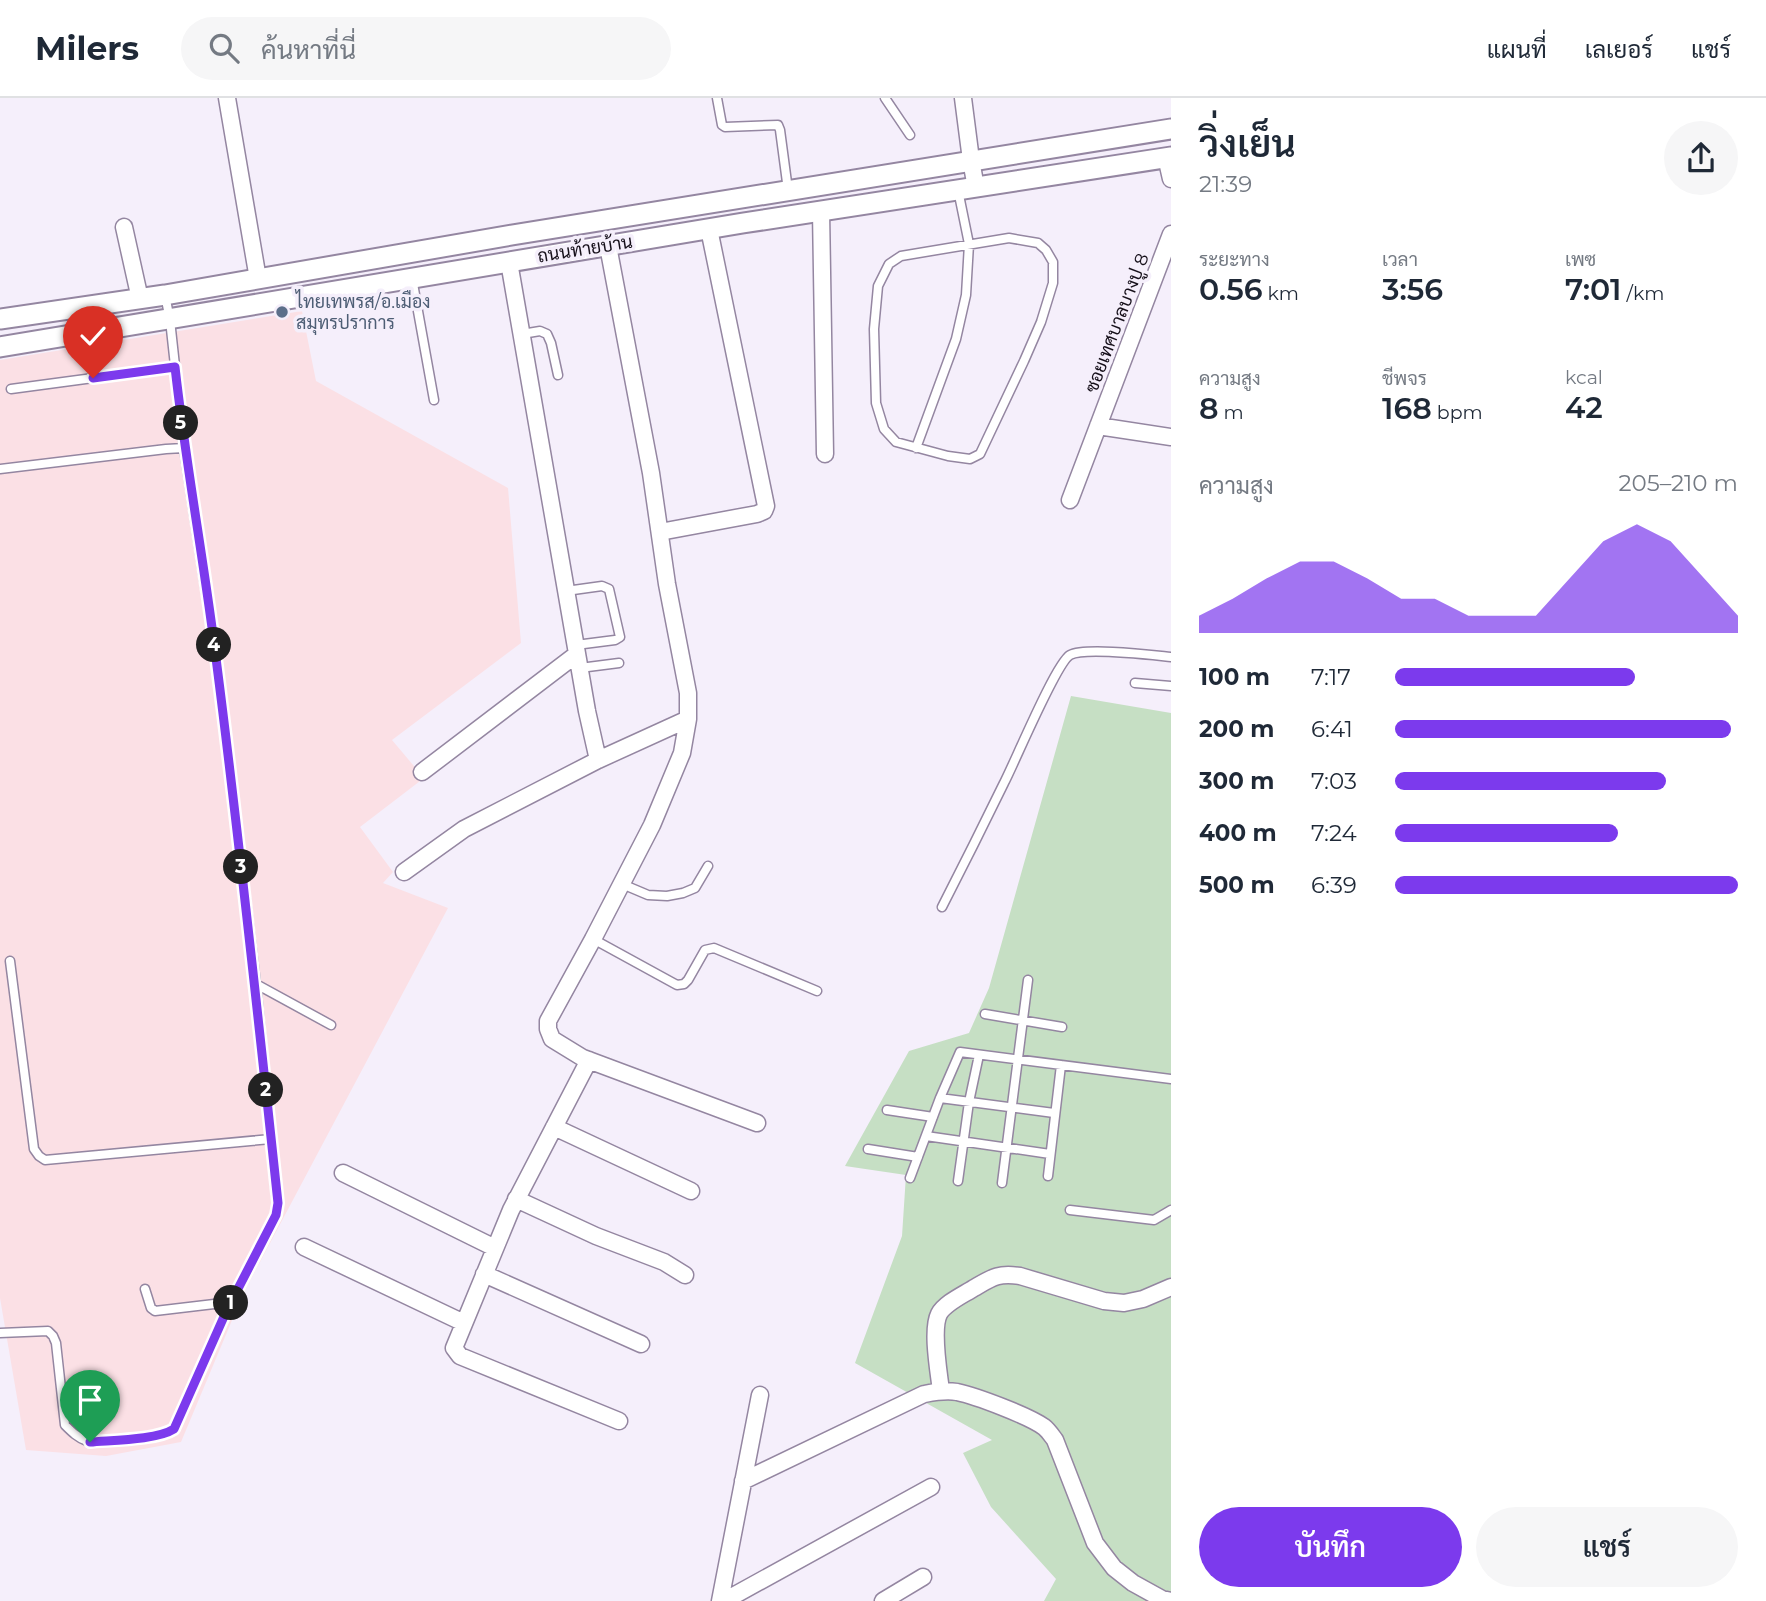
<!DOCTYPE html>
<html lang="th">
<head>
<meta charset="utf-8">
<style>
	body { margin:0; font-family:Montserrat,Sarabun,sans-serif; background:#f6f6f7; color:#1f2937; height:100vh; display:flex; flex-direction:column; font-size:26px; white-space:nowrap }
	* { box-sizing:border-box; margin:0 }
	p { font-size:23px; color:#747a83 }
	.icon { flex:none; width:38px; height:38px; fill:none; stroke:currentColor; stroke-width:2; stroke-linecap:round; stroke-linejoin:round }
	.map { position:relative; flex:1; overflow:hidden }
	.panel { display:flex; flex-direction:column; background:#fff; width:595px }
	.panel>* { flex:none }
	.pin { position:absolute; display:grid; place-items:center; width:60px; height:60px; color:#fff; margin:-72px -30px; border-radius:50% 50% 50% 0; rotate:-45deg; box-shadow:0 0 7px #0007 }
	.pin .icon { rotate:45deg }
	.km { position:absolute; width:35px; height:35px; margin:-18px; border-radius:50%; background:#222; color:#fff; font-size:19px; line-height:35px; text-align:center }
	.round { display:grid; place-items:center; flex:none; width:74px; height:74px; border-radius:37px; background:#f6f6f7 }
	.headline { display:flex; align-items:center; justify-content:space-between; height:119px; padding:0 28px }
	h1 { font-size:38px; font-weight:600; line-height:52px }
	.stats { display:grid; grid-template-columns:repeat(3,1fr); gap:10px; height:119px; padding:7px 28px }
	.stats div { display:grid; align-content:center }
	.stats b { font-size:30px; font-weight:600 }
	.stats small { font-size:19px; font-weight:400 }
	.stats p { font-size:19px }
	.chart { height:196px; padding:14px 28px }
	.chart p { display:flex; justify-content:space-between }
	.chart svg { width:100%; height:126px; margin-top:7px; fill:#7c3aed; opacity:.7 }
	.primary-button { display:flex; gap:14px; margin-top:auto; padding:14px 28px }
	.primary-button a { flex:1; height:80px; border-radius:42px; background:#7c3aed; color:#fff; font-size:28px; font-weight:600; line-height:80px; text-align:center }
	.primary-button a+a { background:#f6f6f7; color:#1f2937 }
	ul { padding:0 28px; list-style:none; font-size:23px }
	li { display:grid; grid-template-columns:112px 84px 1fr; align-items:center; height:52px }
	li i { height:18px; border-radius:9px; background:#7c3aed }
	header { display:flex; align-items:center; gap:42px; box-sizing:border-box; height:98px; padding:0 35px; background:#fff; border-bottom:2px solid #e0e1e3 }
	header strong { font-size:33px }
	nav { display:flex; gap:38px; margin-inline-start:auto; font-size:24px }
	.search { width:490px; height:63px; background:#f6f6f7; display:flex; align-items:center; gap:18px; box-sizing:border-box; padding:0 24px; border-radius:38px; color:#747a83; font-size:26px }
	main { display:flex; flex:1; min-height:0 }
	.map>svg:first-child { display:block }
	.industrial { fill:#fbe0e5 }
	.green { fill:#c6dfc4 }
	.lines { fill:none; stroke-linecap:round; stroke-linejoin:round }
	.service-casing { stroke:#9486a1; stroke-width:11 }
	.minor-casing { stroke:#9486a1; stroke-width:19 }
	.tertiary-casing { stroke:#9486a1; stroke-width:23 }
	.service { stroke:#fff; stroke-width:8 }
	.minor { stroke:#fff; stroke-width:16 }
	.tertiary { stroke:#fff; stroke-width:19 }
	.route-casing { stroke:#fff; stroke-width:14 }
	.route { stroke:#7c3aed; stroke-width:9 }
	.service-dot { fill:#5c6f8a; stroke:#f5effb; stroke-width:2.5 }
	.labels { text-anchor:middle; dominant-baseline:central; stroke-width:7; stroke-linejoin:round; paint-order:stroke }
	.street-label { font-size:18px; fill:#16101a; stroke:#f5effb }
	.service-label { font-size:18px; fill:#4e5e75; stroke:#f5effb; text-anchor:start }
</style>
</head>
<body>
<header>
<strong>Milers</strong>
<div class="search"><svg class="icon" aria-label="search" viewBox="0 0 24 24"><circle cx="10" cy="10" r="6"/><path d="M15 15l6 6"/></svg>ค้นหาที่นี่</div>
<nav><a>แผนที่</a><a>เลเยอร์</a><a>แชร์</a></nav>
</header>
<main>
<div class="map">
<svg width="1171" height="1503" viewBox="0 0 1171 1503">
	<rect width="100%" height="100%" fill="#f5effb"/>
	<path class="industrial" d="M302,213L316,283L508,390L521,545L392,642L424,680L360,729L393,774L383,785L448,810L243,1196L181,1344L106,1358L26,1352L0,1200V262Z"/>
	<path class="green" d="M1071,598L1171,615V1503H1044L1056,1481L991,1409L963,1355L992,1342L855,1265L902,1138L906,1077L845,1068L909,953L969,935L989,890Z"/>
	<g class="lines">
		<defs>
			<path id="service" d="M717,0L722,27L725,29L778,27L780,32L788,92
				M885,0L910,37
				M1009,140L1038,145L1046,152L1053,164V185L1041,224L1024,263L980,356L970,361L948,358L896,344L884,331L876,305L874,231L878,188L889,166L901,158Z
				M412,180L434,302
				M522,236L540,233L547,236L551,245L558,277
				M11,291L175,269
				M916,350L956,241L966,197L969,146L958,92
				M0,371L166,351L184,350L170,222L165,197
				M566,493L602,488L609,491L620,539L615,542L576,547
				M580,570L619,565
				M1135,585L1171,588
				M622,786L648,797L667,798L683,795L695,790L708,768
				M942,809C963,768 984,726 1004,685C1015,664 1056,565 1070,557C1085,549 1151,557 1171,559
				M593,841L677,887L684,886L688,882L705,852L714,850L817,893
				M10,863L34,1051L39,1058L45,1062L271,1041
				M256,886L331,927
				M985,916L1062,929
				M940,1000L1054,1015
				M887,1012L933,1019
				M926,1038L1050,1056
				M868,1051L918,1059
				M1048,1078L1061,967
				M910,1080L940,1000L960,954L1171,981
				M958,1083L969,1004L979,957
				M1002,1085L1028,882
				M1070,1112L1154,1122L1171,1112
				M145,1191L151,1210L155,1213L231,1204
				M0,1235L48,1233L53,1238L56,1245L65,1327C72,1334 78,1340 87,1343C99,1346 164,1338 174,1331L226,1214L276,1117L277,1105L256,886L217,566L184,350"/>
			<path id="minor" d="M227,0L258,181
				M963,0L971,62L976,90
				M1166,59L1171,81
				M821,113L825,356
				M124,129L140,201
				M608,148L651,375L667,486L688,595V621L682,655L652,727L593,841L548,923V931L552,941L583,960L757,1025
				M509,164L587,613L598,662
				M1098,328L1171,339
				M1070,402L1171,136
				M660,434L757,416L764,413L766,408L709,131
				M422,674L577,556
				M404,774L464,731L598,662L688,621
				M589,962L511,1112L454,1250L460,1258L619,1323
				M554,1029L691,1093
				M343,1075L495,1150
				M516,1101L596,1138L664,1164L685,1177
				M304,1149L464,1225
				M484,1176L641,1246
				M941,1293C939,1275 931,1232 939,1216C945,1205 963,1197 974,1190C993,1179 998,1175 1020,1178L1104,1203L1124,1205L1143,1201L1171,1189
				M743,1383L924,1296C935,1294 945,1292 957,1294C976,1298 1029,1318 1044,1329C1048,1332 1052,1338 1055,1342L1095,1445L1114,1470L1133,1485L1162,1501L1171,1503
				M720,1503L760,1297
				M724,1503L931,1389
				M883,1503L923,1479"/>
			<path id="tertiary" d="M0,221L165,197L512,137L1171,31
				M0,249L743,125L1171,59"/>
		</defs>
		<use href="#service" class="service-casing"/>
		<use href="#minor" class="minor-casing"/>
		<use href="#tertiary" class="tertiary-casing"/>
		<use href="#service" class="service"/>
		<use href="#minor" class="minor"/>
		<use href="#tertiary" class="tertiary"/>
	</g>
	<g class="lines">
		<defs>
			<path id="route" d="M90,1344C112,1342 157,1342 174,1331L226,1214L276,1117L278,1105C259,926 240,747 217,568C205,468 186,369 175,269L93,280"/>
		</defs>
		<use href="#route" class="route-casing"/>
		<use href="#route" class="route"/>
	</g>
	<circle class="service-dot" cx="282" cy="214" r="7"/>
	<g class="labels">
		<g class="street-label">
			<text transform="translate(585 151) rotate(-9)">ถนนท้ายบ้าน</text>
			<text transform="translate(1117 225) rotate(-69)">ซอยเทศบาลบางปู 8</text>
		</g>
		<g class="service-label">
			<text x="296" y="204">ไทยเทพรส/อ.เมือง<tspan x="296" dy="21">สมุทรปราการ</tspan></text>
		</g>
	</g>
</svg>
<div class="pin" style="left:90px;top:1344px;background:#1e9e55"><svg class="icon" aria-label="arrive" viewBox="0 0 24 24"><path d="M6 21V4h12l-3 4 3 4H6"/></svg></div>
<div class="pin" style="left:93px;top:280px;background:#d93025"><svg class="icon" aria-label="check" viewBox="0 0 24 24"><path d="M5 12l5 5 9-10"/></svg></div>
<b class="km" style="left:231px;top:1205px">1</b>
<b class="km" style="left:266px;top:992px">2</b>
<b class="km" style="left:241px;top:769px">3</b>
<b class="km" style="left:214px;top:547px">4</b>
<b class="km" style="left:181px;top:325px">5</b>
</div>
<section class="panel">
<div class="headline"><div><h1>วิ่งเย็น</h1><p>21:39</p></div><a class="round"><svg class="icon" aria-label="share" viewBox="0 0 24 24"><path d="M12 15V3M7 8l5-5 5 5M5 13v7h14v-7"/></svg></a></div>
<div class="stats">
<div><p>ระยะทาง</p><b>0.56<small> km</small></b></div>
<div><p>เวลา</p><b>3:56</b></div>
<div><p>เพซ</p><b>7:01<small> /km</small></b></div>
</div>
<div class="stats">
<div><p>ความสูง</p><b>8<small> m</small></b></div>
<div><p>ชีพจร</p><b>168<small> bpm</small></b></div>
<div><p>kcal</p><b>42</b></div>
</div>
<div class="chart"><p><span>ความสูง</span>205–210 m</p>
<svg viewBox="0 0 160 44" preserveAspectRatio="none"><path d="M0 44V38L10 32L20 25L30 19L40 19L50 25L60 32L70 32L80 38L90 38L100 38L110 25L120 12L130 6L140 12L150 25L160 38V44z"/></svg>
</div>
<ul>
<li><b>100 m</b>7:17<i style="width:70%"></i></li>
<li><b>200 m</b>6:41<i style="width:98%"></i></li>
<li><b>300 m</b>7:03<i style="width:79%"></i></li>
<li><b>400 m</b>7:24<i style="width:65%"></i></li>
<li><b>500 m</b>6:39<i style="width:100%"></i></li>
</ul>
<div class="primary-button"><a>บันทึก</a><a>แชร์</a></div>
</section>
</main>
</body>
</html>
